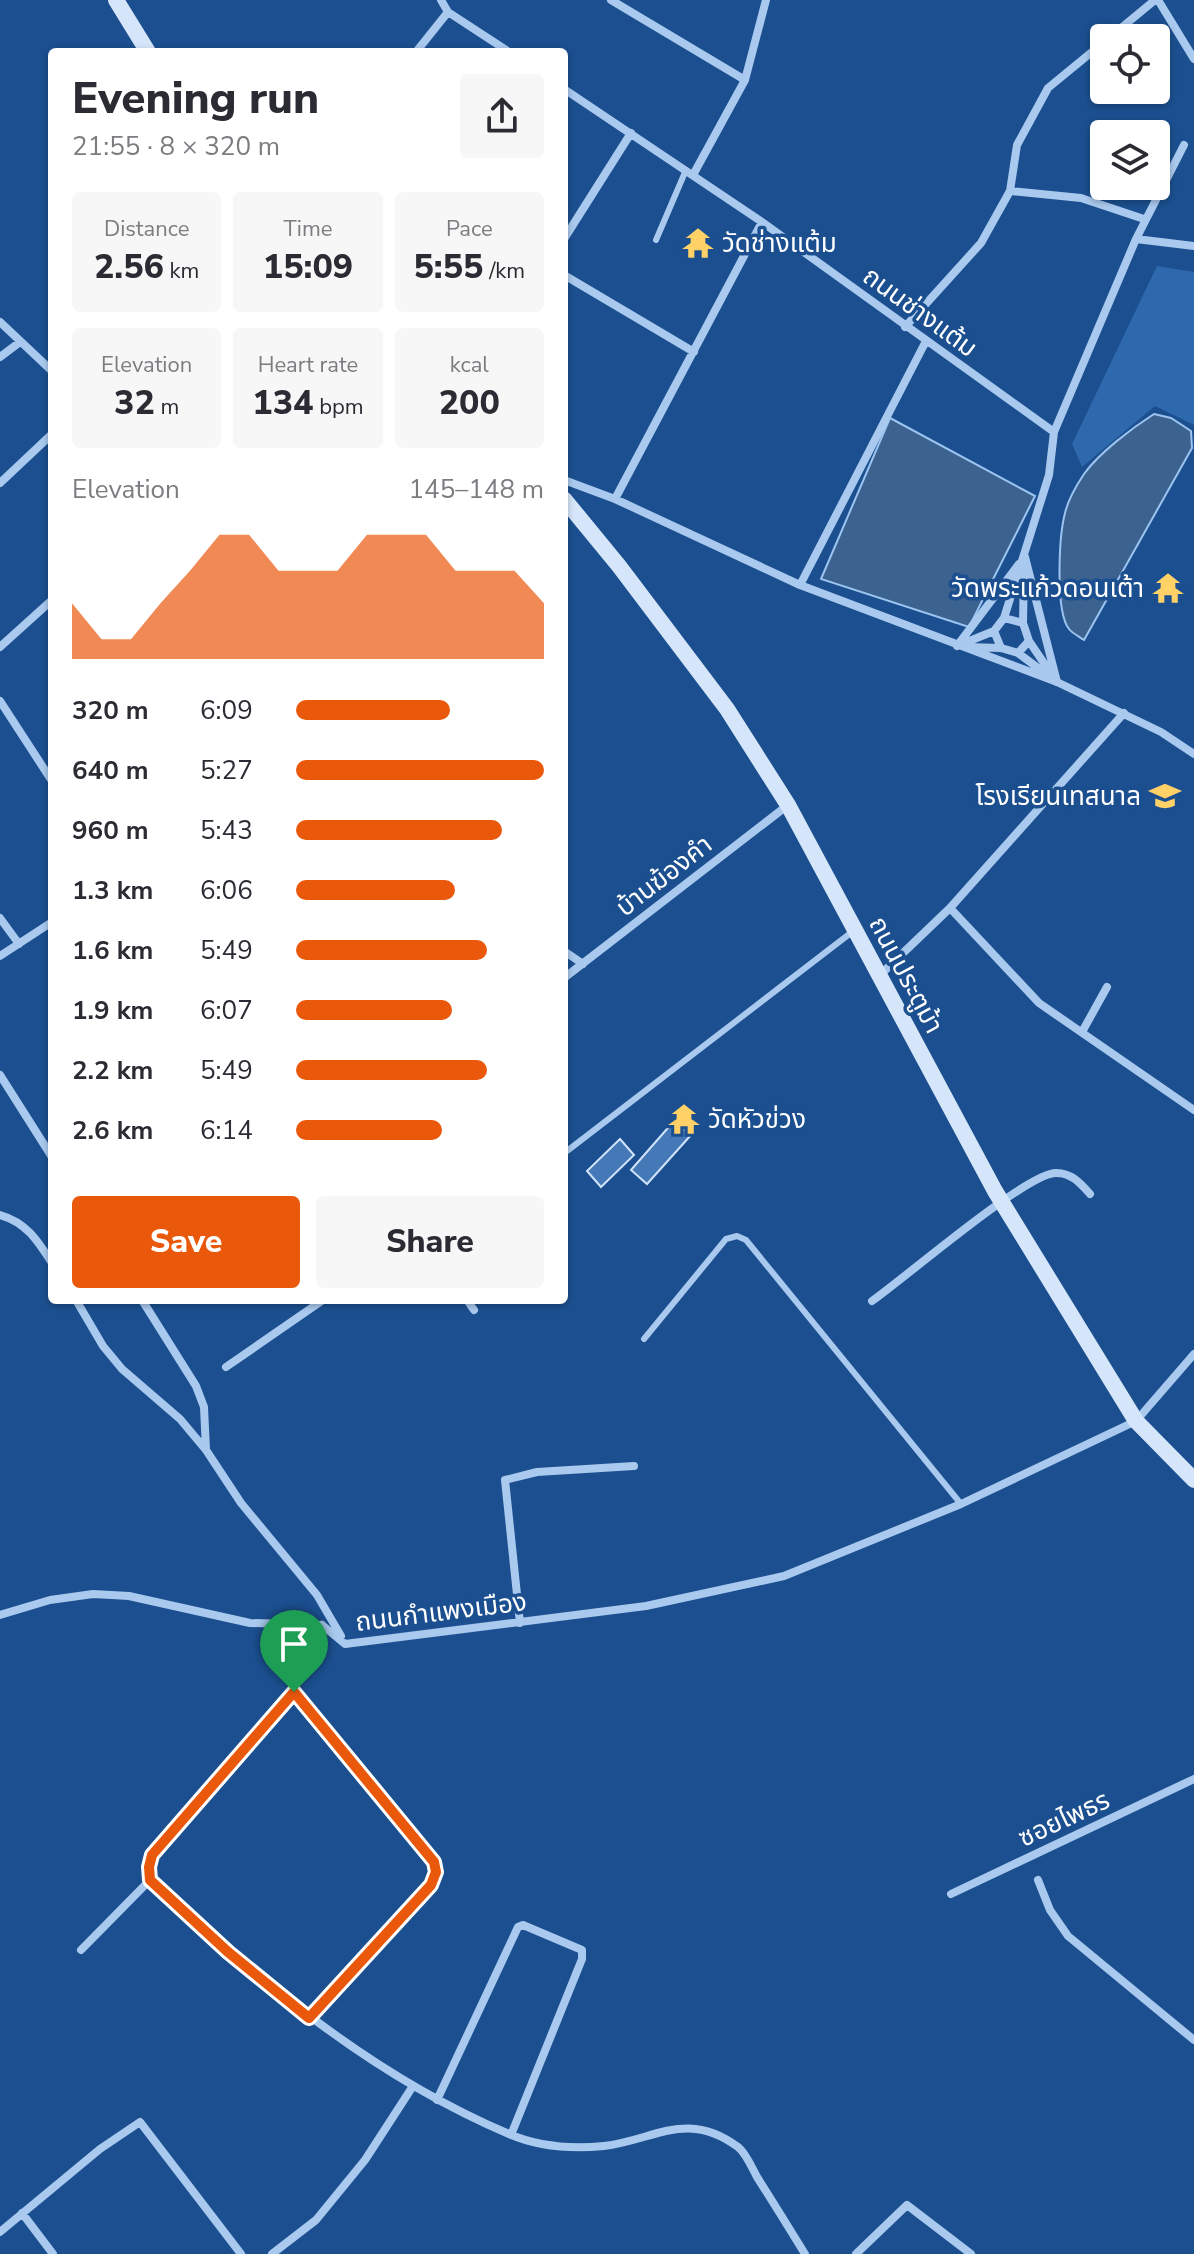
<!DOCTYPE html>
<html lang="en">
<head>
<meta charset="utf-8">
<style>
	body { margin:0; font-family:"Nunito Sans","Noto Sans Thai",sans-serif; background:#f7f7f7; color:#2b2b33; height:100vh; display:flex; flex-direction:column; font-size:30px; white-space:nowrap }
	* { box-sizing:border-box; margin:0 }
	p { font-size:26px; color:#7c7c81 }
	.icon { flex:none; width:44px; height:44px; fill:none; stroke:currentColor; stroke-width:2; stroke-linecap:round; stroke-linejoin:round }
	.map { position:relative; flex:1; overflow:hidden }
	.details { position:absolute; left:48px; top:48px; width:520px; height:1256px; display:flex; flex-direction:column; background:#fff; border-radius:8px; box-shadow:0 2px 6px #0004 }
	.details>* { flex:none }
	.fabs { position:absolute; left:1090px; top:24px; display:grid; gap:16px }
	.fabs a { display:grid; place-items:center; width:80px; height:80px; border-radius:8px; background:#fff; box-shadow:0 2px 6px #0004; font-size:40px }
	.pin { position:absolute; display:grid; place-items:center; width:68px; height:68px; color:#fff; margin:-82px -34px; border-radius:50% 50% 50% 0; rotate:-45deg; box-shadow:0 0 8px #0007 }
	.pin .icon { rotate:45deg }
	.round { display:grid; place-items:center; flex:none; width:84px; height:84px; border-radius:8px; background:#f7f7f7 }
	.overview { display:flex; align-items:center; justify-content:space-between; height:136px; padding:0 24px }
	h1 { font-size:44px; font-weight:800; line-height:60px }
	.stats { display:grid; grid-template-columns:repeat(3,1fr); gap:12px; height:136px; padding:8px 24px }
	.stats div { display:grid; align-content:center; border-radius:8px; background:#f7f7f7; text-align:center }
	.stats b { font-size:34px; font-weight:800 }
	.stats small { font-size:22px; font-weight:400 }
	.stats p { font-size:22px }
	.chart { height:224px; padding:16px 24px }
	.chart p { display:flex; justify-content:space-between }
	.chart svg { width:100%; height:144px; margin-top:8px; fill:#ea580c; opacity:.7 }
	.action { display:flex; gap:16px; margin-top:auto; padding:16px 24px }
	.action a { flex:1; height:92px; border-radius:8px; background:#ea580c; color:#fff; font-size:32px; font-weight:800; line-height:92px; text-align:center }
	.action a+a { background:#f7f7f7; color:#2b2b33 }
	ul { padding:0 24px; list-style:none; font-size:26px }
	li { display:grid; grid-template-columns:128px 96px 1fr; align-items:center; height:60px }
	li i { height:20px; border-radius:10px; background:#ea580c }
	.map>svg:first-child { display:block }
	.green { fill:#2e69ad }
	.water { fill:#3c6290; stroke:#9cc4f0; stroke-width:2 }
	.building { fill:#4478b7; stroke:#cfe3fa; stroke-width:2 }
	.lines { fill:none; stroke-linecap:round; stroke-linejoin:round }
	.service { stroke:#a9c9ee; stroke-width:6 }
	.minor { stroke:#a9c9ee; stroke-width:8 }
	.secondary { stroke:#d6e6fa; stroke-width:16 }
	.route-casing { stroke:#fff; stroke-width:16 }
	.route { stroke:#ea580c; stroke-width:10 }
	.labels { text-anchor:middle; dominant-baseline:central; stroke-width:7; stroke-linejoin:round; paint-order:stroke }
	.poi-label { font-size:26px; fill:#fff; stroke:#1b4f8f; text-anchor:start }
	.street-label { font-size:26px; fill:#fff; stroke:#1b4f8f }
</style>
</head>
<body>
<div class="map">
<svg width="1194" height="2254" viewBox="0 0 1194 2254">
	<rect width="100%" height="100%" fill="#1b4f8f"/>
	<path class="green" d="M1157,266L1194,272V425L1155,406L1082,467L1072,444Z"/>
	<path class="water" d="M1154,414L1171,418L1191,431L1192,448L1084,640C1080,637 1072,633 1069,629C1055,611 1059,536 1065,513C1068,500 1076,486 1084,474C1099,453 1132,428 1154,414Z
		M890,418L1035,496L969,627L821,579Z"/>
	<path class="building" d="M674,1121L691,1135L647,1184L631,1170Z
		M620,1139L634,1155L601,1187L587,1171Z"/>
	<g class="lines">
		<path class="service" d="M656,240L686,170
			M567,1151L852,932
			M644,1339L726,1239L737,1236L746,1240L961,1504"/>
		<path class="minor" d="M441,0L448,12L509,52
			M611,0L745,80
			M1158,0L1194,59
			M1109,38L1155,0
			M416,52L448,12
			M564,89L762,222L1054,432
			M693,175L745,80L766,0
			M1010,191L1081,198L1144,219
			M564,239L631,133
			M1136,239L1184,145
			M564,275L694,352
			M0,322L52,371
			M905,327L981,243L1010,191L1017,145L1048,88L1104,42
			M0,357L20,342
			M564,480L615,499L800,585L1057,682L1161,732L1194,754
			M0,483L52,434
			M615,499L762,222
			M1025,557L1057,682
			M800,585L926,341
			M1004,618L1049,475L1054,432L1136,239L1194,246
			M1023,623L1024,569
			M1029,641L1052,675
			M962,644L994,631
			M957,646L1019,564
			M0,647L52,600
			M966,647L1001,648L1018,653L1029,641L1023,623L1004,618L994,631L1001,648
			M1018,653L1050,677
			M0,701L52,781
			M950,908L1039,1003L1194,1110
			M0,918L19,944
			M564,951L583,964
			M0,956L52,922
			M879,976L950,908L1124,713
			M564,978L788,805
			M1082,1032L1107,987
			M0,1075L52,1157
			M0,1215C26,1222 38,1241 52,1263
			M76,1300L103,1346L122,1369L180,1419L206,1450
			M142,1300L196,1386L204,1407L206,1450L241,1503L317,1595L341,1636
			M467,1300L474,1310
			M872,1301C905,1278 1024,1175 1055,1173C1071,1172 1081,1184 1090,1194
			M226,1367L323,1300
			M0,1615L50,1600L93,1594L129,1596L250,1623L322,1625
			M520,1623L505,1480L537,1472L634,1466
			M322,1625L286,1661L294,1692L152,1855L149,1867L150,1880C260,1981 370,2075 509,2134C539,2147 573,2149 604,2146C655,2140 687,2109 738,2147C746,2153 752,2168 757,2177C773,2202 789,2228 805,2254
			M322,1625L345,1644L646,1606L784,1576L961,1504L1136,1421L1194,1354
			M294,1692L434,1862L436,1872L431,1885L309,2018
			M1038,1880L1050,1910L1068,1936L1194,2040
			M951,1894L1194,1779
			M81,1950L150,1880
			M437,2100L518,1927L523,1925L582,1950V1959L511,2135
			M22,2213L53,2254
			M0,2232L100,2149L140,2122L241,2254
			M272,2254L316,2220L365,2160L413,2086
			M856,2254L907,2205L971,2254"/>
		<path class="secondary" d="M116,0L148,52
			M564,499L619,566L727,709L788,805L995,1191L1136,1421L1194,1480"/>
	</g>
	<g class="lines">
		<defs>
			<path id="route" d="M294,1692L434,1862L436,1872L431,1885L309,2018L228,1952L150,1880L149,1867L152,1855Z"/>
		</defs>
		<use href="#route" class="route-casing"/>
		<use href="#route" class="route"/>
	</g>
	<defs>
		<symbol id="temple-bare" viewBox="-9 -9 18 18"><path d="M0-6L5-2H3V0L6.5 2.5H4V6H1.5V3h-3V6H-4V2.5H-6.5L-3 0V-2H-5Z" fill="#ffd166" stroke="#1b4f8f" stroke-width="2.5" paint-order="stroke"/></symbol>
		<symbol id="school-bare" viewBox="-9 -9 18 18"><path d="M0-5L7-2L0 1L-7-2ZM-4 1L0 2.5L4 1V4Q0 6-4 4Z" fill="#ffd166" stroke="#1b4f8f" stroke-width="2.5" paint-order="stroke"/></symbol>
	</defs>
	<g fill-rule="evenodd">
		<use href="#temple-bare" x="676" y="221" width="44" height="44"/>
		<use href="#temple-bare" x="1146" y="566" width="44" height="44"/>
		<use href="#school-bare" x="1143" y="774" width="44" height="44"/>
		<use href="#temple-bare" x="662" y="1097" width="44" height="44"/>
	</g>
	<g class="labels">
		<g class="poi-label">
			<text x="722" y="243">วัดช่างแต้ม</text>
			<text x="1144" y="588" text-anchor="end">วัดพระแก้วดอนเต้า</text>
			<text x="1141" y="796" text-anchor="end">โรงเรียนเทสนาล</text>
			<text x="708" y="1119">วัดหัวข่วง</text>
		</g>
		<g class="street-label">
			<text transform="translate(920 312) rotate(36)">ถนนช่างแต้ม</text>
			<text transform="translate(664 876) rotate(-38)">บ้านฆ้องคำ</text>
			<text transform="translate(906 975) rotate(62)">ถนนประตูม้า</text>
			<text transform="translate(441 1612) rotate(-7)">ถนนกำแพงเมือง</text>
			<text transform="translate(1064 1819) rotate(-25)">ซอยไพธร</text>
		</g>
	</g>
</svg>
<div class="fabs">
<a><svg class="icon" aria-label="locate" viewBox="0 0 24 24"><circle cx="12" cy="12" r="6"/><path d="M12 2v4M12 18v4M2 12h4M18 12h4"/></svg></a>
<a><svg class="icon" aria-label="layers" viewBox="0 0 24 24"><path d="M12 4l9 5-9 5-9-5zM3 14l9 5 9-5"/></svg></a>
</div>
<div class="pin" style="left:294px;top:1692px;background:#1e9e55"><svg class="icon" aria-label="arrive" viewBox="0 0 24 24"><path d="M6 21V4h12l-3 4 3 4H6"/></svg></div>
<section class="details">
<div class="overview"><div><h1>Evening run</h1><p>21:55 · 8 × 320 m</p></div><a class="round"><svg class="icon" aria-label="share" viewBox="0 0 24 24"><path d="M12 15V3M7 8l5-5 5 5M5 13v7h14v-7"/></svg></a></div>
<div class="stats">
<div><p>Distance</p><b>2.56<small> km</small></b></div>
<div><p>Time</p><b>15:09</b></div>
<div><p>Pace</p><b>5:55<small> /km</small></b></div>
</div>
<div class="stats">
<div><p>Elevation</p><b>32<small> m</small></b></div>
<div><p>Heart rate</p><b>134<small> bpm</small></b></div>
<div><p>kcal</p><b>200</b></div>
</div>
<div class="chart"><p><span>Elevation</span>145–148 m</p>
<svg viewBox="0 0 160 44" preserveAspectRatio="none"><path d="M0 44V27L10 38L20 38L30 27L40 17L50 6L60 6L70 17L80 17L90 17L100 6L110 6L120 6L130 17L140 17L150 17L160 27V44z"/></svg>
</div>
<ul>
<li><b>320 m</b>6:09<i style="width:62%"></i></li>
<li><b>640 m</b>5:27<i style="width:100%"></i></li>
<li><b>960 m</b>5:43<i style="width:83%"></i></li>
<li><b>1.3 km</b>6:06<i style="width:64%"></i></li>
<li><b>1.6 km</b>5:49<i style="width:77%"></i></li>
<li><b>1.9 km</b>6:07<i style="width:63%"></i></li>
<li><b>2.2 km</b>5:49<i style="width:77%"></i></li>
<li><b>2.6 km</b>6:14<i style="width:59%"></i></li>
</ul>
<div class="action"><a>Save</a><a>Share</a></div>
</section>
</div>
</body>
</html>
